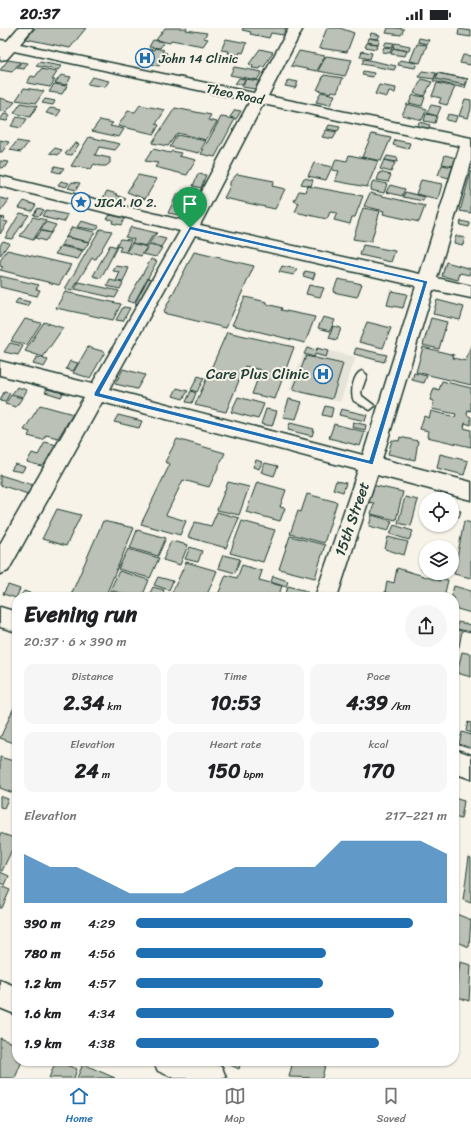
<!DOCTYPE html>
<html lang="en">
<head>
<meta charset="utf-8">
<style>
	body { margin:0; font-family:Sriracha,sans-serif; background:#f6f6f6; color:#202124; height:100vh; display:flex; flex-direction:column; font-size:15px; white-space:nowrap }
	* { box-sizing:border-box; margin:0 }
	p { font-size:13px; color:#757577 }
	.icon { flex:none; width:22px; height:22px; fill:none; stroke:currentColor; stroke-width:2; stroke-linecap:round; stroke-linejoin:round }
	.map { position:relative; flex:1; overflow:hidden }
	.sheet { position:absolute; left:12px; top:564px; width:447px; height:474px; display:flex; flex-direction:column; background:#fff; border-radius:16px; box-shadow:0 1px 3px #0004 }
	.sheet>* { flex:none }
	.controls { position:absolute; left:419px; top:464px; display:grid; gap:8px }
	.controls a { display:grid; place-items:center; width:40px; height:40px; border-radius:50%; background:#fff; box-shadow:0 1px 3px #0004; font-size:20px }
	.pin { position:absolute; display:grid; place-items:center; width:34px; height:34px; color:#fff; margin:-41px -17px; border-radius:50% 50% 50% 0; rotate:-45deg; box-shadow:0 0 4px #0007 }
	.pin .icon { rotate:45deg }
	.round { display:grid; place-items:center; flex:none; width:42px; height:42px; border-radius:21px; background:#f6f6f6 }
	.head { display:flex; align-items:center; justify-content:space-between; height:68px; padding:0 12px }
	h1 { font-size:22px; font-weight:700; line-height:30px }
	.stats { display:grid; grid-template-columns:repeat(3,1fr); gap:6px; height:68px; padding:4px 12px }
	.stats div { display:grid; align-content:center; border-radius:10px; background:#f6f6f6; text-align:center }
	.stats b { font-size:20px; font-weight:700 }
	.stats small { font-size:11px; font-weight:400 }
	.stats p { font-size:11px }
	.chart { height:112px; padding:8px 12px }
	.chart p { display:flex; justify-content:space-between }
	.chart svg { width:100%; height:72px; margin-top:4px; fill:#1f6fb2; opacity:.7 }
	ul { padding:0 12px; list-style:none; font-size:13px }
	li { display:grid; grid-template-columns:64px 48px 1fr; align-items:center; height:30px }
	li i { height:10px; border-radius:5px; background:#1f6fb2 }
	.status { display:flex; justify-content:space-between; align-items:center; height:28px; padding:0 20px; background:#fff; direction:ltr }
	.status svg { height:11px; fill:currentColor }
	.tabs { display:flex; justify-content:space-around; align-items:center; height:56px; border-top:1px solid #e0e0e0; background:#fff; font-size:11px; color:#757577 }
	.tabs a { display:grid; justify-items:center; gap:2px }
	.tabs .on { color:#1f6fb2 }
	.map>svg:first-child { display:block }
	.built { fill:#e5e4d9 }
	.building { fill:#bbc1b6; stroke:#1f3d34 }
	.lines { fill:none; stroke-linecap:round; stroke-linejoin:round }
	.service-casing { stroke:#1f3d34; stroke-width:3 }
	.minor-casing { stroke:#1f3d34; stroke-width:3 }
	.service { fill:#f7f3e8; fill-rule:evenodd }
	.minor { fill:#f7f3e8; fill-rule:evenodd }
	.route { fill:#1f6fb2; stroke:#fff; fill-rule:evenodd }
	.labels { text-anchor:middle; dominant-baseline:central; stroke-width:4; stroke-linejoin:round; paint-order:stroke }
	.far-poi-label { font-size:13px; fill:#1f3d34; stroke:#f7f3e8; text-anchor:start }
	.far-street-label { font-size:13px; fill:#1f3d34; stroke:#f7f3e8 }
	.poi-label { font-size:15px; fill:#1f3d34; stroke:#f7f3e8; text-anchor:end }
	.street-label { font-size:15px; fill:#1f3d34; stroke:#f7f3e8 }
</style>
</head>
<body>
<div class="status"><b>20:37</b><svg viewBox="0 0 49 12"><path d="M0 12V9h3v3zM5 12V6h3v6zM10 12V3h3v9zM15 12V0h3v12zM26 1h20v11H26zM47 4h2v5h-2z"/></svg></div>
<div class="map">
<svg width="471" height="1050" viewBox="0 0 471 1050">
	<rect width="100%" height="100%" fill="#f7f3e8"/>
	<filter id="ink" filterUnits="userSpaceOnUse"><feTurbulence type="fractalNoise" baseFrequency=".025" numOctaves="2"/><feDisplacementMap in="SourceGraphic" scale="8" xChannelSelector="R" yChannelSelector="G"/><feConvolveMatrix kernelMatrix="1 2 1 2 8 2 1 2 1" color-interpolation-filters="sRGB"/></filter>
	<g filter="url(#ink)">
		<path class="built" d="M307,318L356,329L340,374L289,362Z"/>
		<path class="building" d="M35,0H86L70,20L26,11Z
			M165,0H187L186,2L207,5L204,10L208,11L203,18L171,12L170,15L156,12Z
			M243,0H286L283,7L271,5L269,10L250,6L251,4L242,2Z
			M327,0H340L354,5L347,24L319,20Z
			M388,0H396L404,1L401,7L386,5Z
			M459,1L471,3V9L458,7Z
			M371,5L380,7L378,11L369,10Z
			M368,10L380,12L378,16L367,14Z
			M419,10L429,12L427,16L418,14Z
			M226,11L247,15L243,25L240,24L239,27L228,25L229,23L221,22Z
			M153,12L164,14L160,20L149,19Z
			M386,14L394,15L392,19L384,18Z
			M367,15L378,16L376,21L365,19Z
			M395,15L410,18L409,23L393,20Z
			M417,16L427,17L420,35L410,33Z
			M384,19L392,20L390,25L382,24Z
			M155,20L164,22L162,24L167,25L159,38L141,33L149,21L154,22Z
			M393,20L407,23L405,28L391,26Z
			M260,21L273,24L264,39H261L260,41L252,40L253,37L249,36Z
			M299,23L325,28L317,43L291,38Z
			M362,23L372,25L370,31L360,29Z
			M212,26L220,28L218,32L210,30Z
			M463,27L471,28V37L460,35Z
			M326,28L352,32L345,48L318,43Z
			M364,31L396,38L394,42L362,36Z
			M8,32L20,34L12,44L0,42Z
			M400,32L417,35L415,40L398,37Z
			M21,34L28,35L24,41L17,40Z
			M39,34L61,38L58,42L36,38Z
			M234,39L262,44L257,52L230,47Z
			M41,41L57,44L52,52H55L50,59L27,55L31,48L35,49Z
			M363,43L374,45L373,49L362,47Z
			M422,43L436,45L434,51L419,49Z
			M437,45L468,51L465,60L433,53Z
			M438,45L468,51L465,57L436,51Z
			M61,47L71,49L66,57L55,55Z
			M324,47L343,50L337,64L332,63L331,65L317,62Z
			M92,49L109,53L105,59L87,56Z
			M239,50L245,51L242,57L235,56Z
			M246,51L259,53L255,61L242,59Z
			M422,51L432,54L424,68L414,65Z
			M288,52L298,54L295,60L285,58Z
			M437,55L455,59L447,77L439,75L441,70L432,68Z
			M54,56L67,58L62,66L49,64Z
			M379,57L396,60L395,65L389,64L387,69L375,66Z
			M24,60L44,63L36,75L16,72Z
			M321,64L335,67L330,77L316,74Z
			M413,67L425,69L422,78L409,75Z
			M0,70L15,74L6,84L0,83Z
			M45,71L55,73L53,77L42,75Z
			M465,71L471,72V81L468,90L459,88Z
			M21,75L37,78L30,89L14,85Z
			M407,76L427,81L422,92L402,87Z
			M140,77L165,82L156,96L159,97L154,106L118,98L128,83L135,84Z
			M431,77L441,79L437,88L427,85Z
			M50,80L61,82L57,88L46,85Z
			M175,80L211,87L208,92L217,94L206,112L177,105L168,118L152,115Z
			M235,82L241,83L236,91L230,89Z
			M4,86L10,87L7,93L0,92Z
			M426,86L437,88L435,95L424,93Z
			M448,86L457,88L455,94L446,92Z
			M17,89L27,91L21,100L11,98Z
			M221,89L235,91L215,129L201,126Z
			M100,92L113,95L110,98L124,101L119,109L92,103Z
			M419,94L430,97L428,101L417,99Z
			M329,97L340,99L338,103L327,101Z
			M326,102L337,104L333,111L322,109Z
			M372,106L391,110L381,133L362,129Z
			M177,107L206,113L199,125L170,119Z
			M89,109L120,116L115,122L99,119L95,127L110,130V135L106,138H100L94,136L91,141L71,138Z
			M0,112L9,114L2,124H0Z
			M395,112L410,115L408,121L393,117Z
			M17,113L28,115L21,124L10,122Z
			M75,115L79,116L72,127L65,126Z
			M55,120L62,122L58,127L50,125Z
			M153,121L170,125L172,123L181,125L179,128L196,132L187,147L155,139L158,135L145,133Z
			M349,127L378,133L367,159L335,153L339,143L332,142L336,131L347,133Z
			M445,127L456,130L454,138L442,136Z
			M387,128L398,130L397,134L385,132Z
			M384,132L395,135L391,144L380,141Z
			M0,133L9,134L6,139L0,140Z
			M314,135L332,139L326,152L308,148Z
			M442,137L453,139L449,150L438,147Z
			M55,138L64,140L60,145L52,143Z
			M471,143V185L460,183Z
			M380,144L391,147L388,154L377,152Z
			M198,146L206,147L201,160L193,158Z
			M237,146L274,153L272,158L285,161L275,181L224,170L230,158V154Z
			M138,147L157,151L145,171L127,164Z
			M304,150L313,152L311,158L301,156Z
			M421,152L442,156L438,171L416,166Z
			M61,153L69,155L66,159L58,157Z
			M373,153L387,156L384,165L370,162Z
			M72,154L80,155L76,162L68,160Z
			M390,157L405,161L402,168L386,164Z
			M307,158L363,168L355,189H352L350,196L334,192L337,185L330,184L327,191L295,184L299,175L294,173L299,163L305,164Z
			M107,163L117,166L116,167L126,171L123,174L103,170Z
			M182,164L187,165L185,168L193,169L184,188L168,185L177,166H181Z
			M405,164L425,169L423,173L403,169Z
			M370,165L425,178L419,194L383,186L384,183L364,178Z
			M0,170L9,172L0,184Z
			M24,173L36,177L32,183L19,180Z
			M38,180L44,182L39,188L33,187Z
			M363,180L380,183L371,214L353,211Z
			M46,182L68,187L64,194L46,190L47,189L42,188Z
			M20,185L29,187L12,211L5,210Z
			M110,187L125,190L121,197L112,195L113,192L107,191Z
			M0,189L5,190L3,193L8,194L0,206Z
			M33,189L46,192L33,212L20,208Z
			M81,193L99,198L96,202L77,199Z
			M461,193L470,195L469,199L460,197Z
			M46,194L56,197L51,205L40,202Z
			M72,199L95,204L89,214L66,209Z
			M131,199L157,205L155,207H153L146,218L132,215L134,211L125,209Z
			M100,201L112,203L96,231L92,230L72,263L65,261Z
			M41,203L51,205L45,213L35,210Z
			M154,208L166,211L161,219L149,216Z
			M456,208L465,210L463,217L454,215Z
			M66,209L89,214L84,222L61,217Z
			M120,211L131,212L126,224L119,223L121,219L116,218Z
			M3,213L9,215L0,228V217Z
			M132,215L147,219L141,228L126,224Z
			M110,217L117,219L101,250L93,248Z
			M149,217L162,220L156,229L143,226Z
			M363,217L395,223L391,234L360,227Z
			M61,218L83,223L78,231L55,226Z
			M7,222L71,237L59,257L0,242L3,239L0,238V233Z
			M194,224L254,238L226,300L163,285Z
			M151,231L157,233L134,275L127,273Z
			M446,234L471,241L469,247L460,245L458,252L442,248Z
			M116,238L129,240L123,254L116,253L120,244L113,243Z
			M282,238L297,241L294,247L279,244Z
			M305,243L315,245L313,251L303,248Z
			M0,248L39,257L36,261L40,262L37,268L0,259Z
			M148,250L155,252L142,277L135,275Z
			M338,251L362,256L357,269L333,264Z
			M110,252L123,255L120,261L107,258Z
			M79,254L119,263L115,270L75,261Z
			M309,257L324,260L320,269L306,266Z
			M391,263L407,266L403,280L387,277Z
			M65,264L121,276L113,292L56,280Z
			M245,269L267,274V276L282,280L281,282L315,289L305,315L232,297Z
			M18,271L30,274L27,278L15,275Z
			M437,272L464,279L460,292L433,286Z
			M123,279L130,280L123,293L116,292Z
			M323,289L335,292L330,303L318,300Z
			M431,290L447,294L439,321L423,317Z
			M25,291L41,295L27,317L11,313Z
			M44,294L63,300L43,329L25,323Z
			M367,294L391,300L383,320L359,314Z
			M333,298L341,300L337,312L329,310Z
			M227,304L294,319L275,371L252,366L261,342L245,338L226,384L195,377Z
			M10,315L23,318L18,327L4,324Z
			M471,317V357L416,344L423,319L454,327L453,330L466,333Z
			M88,319L105,324L90,350L73,345Z
			M307,320L316,323L317,320L328,323L326,329L315,326L314,329L304,326Z
			M356,320L387,327L384,334L354,326Z
			M306,328L343,336L332,371L293,362Z
			M37,329L48,332L44,339L33,336Z
			M70,333L78,335L73,343L66,341Z
			M123,341L145,347L137,361L115,356Z
			M414,345L427,348L424,355L412,352Z
			M198,348L204,350L197,364L191,362Z
			M442,353L471,360V383L468,382L467,387L471,389V397L465,395L464,400L471,402V419L427,409L428,403L420,401L424,388L429,390L431,383L455,389L456,386L432,381L434,373L430,372L434,360L439,362Z
			M17,359L27,362L23,369L12,366Z
			M177,360L188,363L183,371L173,368Z
			M47,361L63,365L61,369L45,364Z
			M191,363L196,365L192,375L186,374Z
			M4,364L10,365L5,374L0,373Z
			M11,367L22,370L16,379L5,376Z
			M238,369L264,376L258,391L231,384Z
			M289,371L302,374L296,391L283,389Z
			M40,377L73,386L58,410L46,407L43,412L28,408L30,404L24,402Z
			M325,378L333,380L331,389L322,387Z
			M266,381L277,383L272,398L261,396Z
			M341,381L367,387L365,393L339,387Z
			M118,387L142,393L139,400L114,394Z
			M353,394L366,397L365,402L352,399Z
			M290,395L314,401L312,408L288,402Z
			M334,396L365,404L360,418L329,410Z
			M400,409L418,413L415,432L388,426L392,412L399,413Z
			M177,411L225,425L209,459L183,452L166,487L186,493L180,507L141,496L170,436L165,434Z
			M45,414L57,417L45,439L27,434L32,425L38,427Z
			M440,426L468,433L464,447L437,440Z
			M256,432L262,434L259,441L253,439Z
			M265,435L278,438L274,448L261,444Z
			M15,436L25,439L22,444L11,442Z
			M0,447L33,457L28,466L0,457Z
			M336,453L346,455L343,464L333,461Z
			M228,454L249,459L239,487L217,482Z
			M257,454L286,462L280,479L285,480L280,493L246,484Z
			M372,457L403,464L396,492L371,486L374,475L367,474Z
			M307,466L337,474L324,515L290,506L298,483L301,484Z
			M405,469L418,472L411,498L398,495Z
			M57,481L81,487L66,518L42,511Z
			M452,481L461,483L459,489L452,487Z
			M217,484L239,490L226,520L188,509L195,494L211,498Z
			M372,487L392,493L388,503L369,498Z
			M103,493L134,500L105,569H70Z
			M242,493L275,502L263,534L230,525Z
			M464,493L471,495V550L454,546Z
			M394,497L413,503L409,512L390,506Z
			M137,502L166,510L158,528L130,520Z
			M290,508L325,517L315,550L279,541Z
			M388,509L408,514L404,527L385,521Z
			M171,513L188,517L180,537L163,532Z
			M190,519L202,523L198,534L185,531Z
			M128,521L159,530L150,550L118,541Z
			M223,527L240,531L235,545L218,540Z
			M425,528L426,529V542L421,541Z
			M186,534L217,543L206,569H170Z
			M242,537L262,543L259,552L282,558L278,569H217L226,547L237,550Z
			M397,540L440,553V550L448,552L444,569H401L385,564L387,553L394,555Z
			M119,543L149,552L142,569H134L110,562Z
			M273,548L288,553L286,559L271,554Z
			M158,549L173,553L169,562L154,557Z
			M8,557L20,561L16,570L3,566Z
			M288,558L307,563L306,569H285Z
			M454,558L471,563V585L454,580V569H451Z
			M153,559L164,562L162,569H148Z
			M24,563L37,568L20,569Z
			M110,564L130,569H107Z
			M458,594L471,597V604L457,601Z
			M454,601L462,603L459,619L454,618Z
			M462,624L471,626V649L457,645Z
			M17,673V716L0,710Z
			M468,694L471,695V705L466,703Z
			M462,704L471,707V720L459,716Z
			M0,729L17,734V757L13,765L0,760Z
			M0,768L8,771L4,780L0,779Z
			M454,770L464,773L461,791L454,789Z
			M0,805L17,811L2,843L0,842Z
			M469,829L471,830V875L463,872Z
			M0,844L9,848L5,857L0,855Z
			M0,858L10,862L2,880H0Z
			M454,885L471,892L469,919L454,913Z
			M460,934L471,937L469,973L455,968Z
			M0,1010L17,1017V1033H22L15,1050H0Z
			M56,1033L77,1041L74,1050H49Z
			M222,1033H241L239,1041Z
			M293,1033H326L322,1050L289,1049Z
			M83,1036L115,1050H77Z"/>
		<g class="lines">
			<defs>
				<path id="service" d="M362,343L367,347L361,364L362,368L375,378L370,382L354,373C350,365 353,346 362,343Z"/>
				<path id="minor" d="M18,0H33L20,16L254,65L289,0H303L268,68L471,110V135L437,250L471,258V270L433,262L382,431L471,454V472L377,447L337,569H315L358,442L102,374L8,543L0,546V516L84,369L0,347V333L92,356L180,203L0,158V148L185,193L250,73L14,23L7,31L0,32V12L7,13ZM263,76L460,118L420,246L200,197ZM195,207L416,258L363,427L109,361Z
					M0,579L17,584V604L0,599Z
					M454,721L471,727V751L454,745Z
					M0,952L17,959V987L0,980Z
					M153,1033H206L222,1039L226,1050H174L158,1043Z"/>
			</defs>
			<use href="#service" class="service-casing"/>
			<use href="#minor" class="minor-casing"/>
			<use href="#service" class="service"/>
			<use href="#minor" class="minor"/>
		</g>
	</g>
	<path class="route" d="M190,198L428,253L373,437L94,368V365ZM191,202L423,255L369,432L100,365Z"/>
	<defs>
		<symbol id="hospital-ring" viewBox="-11 -11 22 22"><circle r="9.5" fill="#f7f3e8" stroke="#1f6fb2" stroke-width="1.5"/><path d="M-5-5h3v3.5h4V-5h3V5h-3V1.5h-4V5h-3Z" fill="#1f6fb2"/></symbol>
		<symbol id="sight-ring" viewBox="-11 -11 22 22"><circle r="9.5" fill="#f7f3e8" stroke="#1f6fb2" stroke-width="1.5"/><path d="M0-6L1.8-2.2L6-1.7L2.9 1.2L3.7 5.4L0 3.3L-3.7 5.4L-2.9 1.2L-6-1.7L-1.8-2.2Z" fill="#1f6fb2"/></symbol>
	</defs>
	<g fill-rule="evenodd">
		<use href="#hospital-ring" x="134" y="19" width="22" height="22"/>
		<use href="#sight-ring" x="70" y="163" width="22" height="22"/>
		<use href="#hospital-ring" x="312" y="335" width="22" height="22"/>
	</g>
	<g class="labels">
		<g class="far-poi-label">
			<text x="159" y="30">John 14 Clinic</text>
			<text x="95" y="174">JICA. IO 2.</text>
		</g>
		<g class="far-street-label">
			<text transform="translate(235 66) rotate(12)">Theo Road</text>
		</g>
		<g class="poi-label">
			<text x="309" y="346">Care Plus Clinic</text>
		</g>
		<g class="street-label">
			<text transform="translate(352 491) rotate(-71)">15th Street</text>
		</g>
	</g>
</svg>
<div class="controls">
<a><svg class="icon" aria-label="locate" viewBox="0 0 24 24"><circle cx="12" cy="12" r="6"/><path d="M12 2v4M12 18v4M2 12h4M18 12h4"/></svg></a>
<a><svg class="icon" aria-label="layers" viewBox="0 0 24 24"><path d="M12 4l9 5-9 5-9-5zM3 14l9 5 9-5"/></svg></a>
</div>
<div class="pin" style="left:190px;top:200px;background:#1e9e55"><svg class="icon" aria-label="arrive" viewBox="0 0 24 24"><path d="M6 21V4h12l-3 4 3 4H6"/></svg></div>
<section class="sheet">
<div class="head"><div><h1>Evening run</h1><p>20:37 · 6 × 390 m</p></div><a class="round"><svg class="icon" aria-label="share" viewBox="0 0 24 24"><path d="M12 15V3M7 8l5-5 5 5M5 13v7h14v-7"/></svg></a></div>
<div class="stats">
<div><p>Distance</p><b>2.34<small> km</small></b></div>
<div><p>Time</p><b>10:53</b></div>
<div><p>Pace</p><b>4:39<small> /km</small></b></div>
</div>
<div class="stats">
<div><p>Elevation</p><b>24<small> m</small></b></div>
<div><p>Heart rate</p><b>150<small> bpm</small></b></div>
<div><p>kcal</p><b>170</b></div>
</div>
<div class="chart"><p><span>Elevation</span>217–221 m</p>
<svg viewBox="0 0 160 44" preserveAspectRatio="none"><path d="M0 44V14L10 22L20 22L30 30L40 38L50 38L60 38L70 30L80 22L90 22L100 22L110 22L120 6L130 6L140 6L150 6L160 14V44z"/></svg>
</div>
<ul>
<li><b>390 m</b>4:29<i style="width:89%"></i></li>
<li><b>780 m</b>4:56<i style="width:61%"></i></li>
<li><b>1.2 km</b>4:57<i style="width:60%"></i></li>
<li><b>1.6 km</b>4:34<i style="width:83%"></i></li>
<li><b>1.9 km</b>4:38<i style="width:78%"></i></li>
</ul>
</section>
</div>
<nav class="tabs">
<a class="on"><svg class="icon" aria-label="home" viewBox="0 0 24 24"><path d="M3 11l9-7 9 7M6 9v11h12V9"/></svg>Home</a>
<a><svg class="icon" aria-label="map" viewBox="0 0 24 24"><path d="M3 6l6-2 6 2 6-2v14l-6 2-6-2-6 2zM9 4v14M15 6v14"/></svg>Map</a>
<a><svg class="icon" aria-label="saved" viewBox="0 0 24 24"><path d="M7 4h10v16l-5-4-5 4z"/></svg>Saved</a>
</nav>
</body>
</html>
